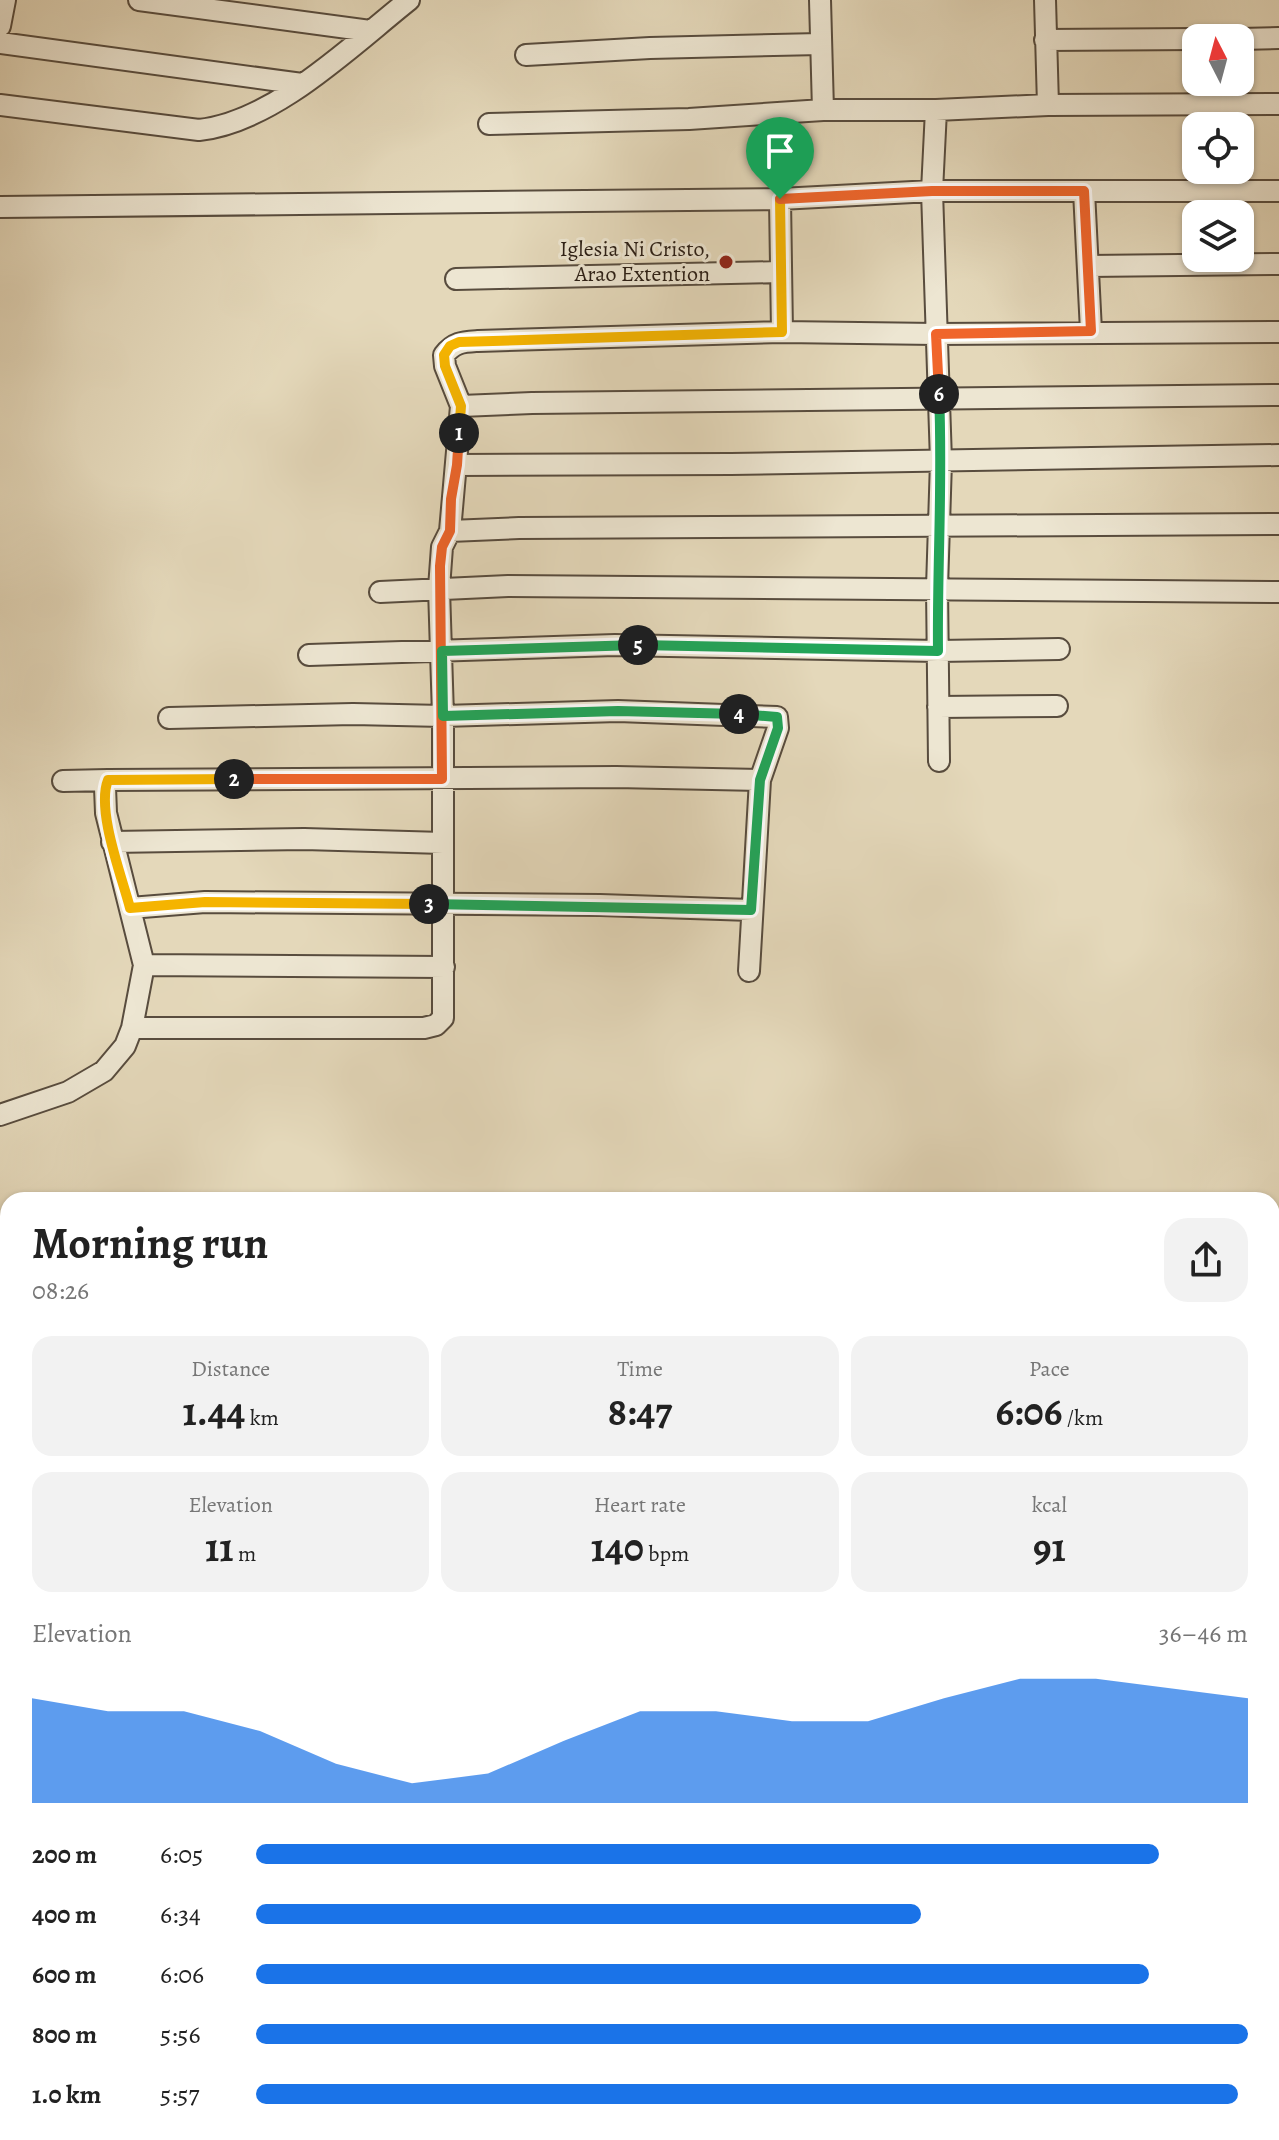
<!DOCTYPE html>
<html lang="en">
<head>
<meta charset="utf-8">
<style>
	body { margin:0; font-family:Alegreya,serif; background:#f2f2f2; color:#222; height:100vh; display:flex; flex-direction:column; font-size:30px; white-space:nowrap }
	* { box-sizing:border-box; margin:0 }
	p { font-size:26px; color:#767676 }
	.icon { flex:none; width:44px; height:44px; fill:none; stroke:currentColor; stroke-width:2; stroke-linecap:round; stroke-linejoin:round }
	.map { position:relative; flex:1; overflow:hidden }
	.side { position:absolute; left:0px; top:1192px; width:1280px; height:948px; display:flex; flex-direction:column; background:#fff; border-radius:24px 24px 0 0; box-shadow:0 2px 6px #0004 }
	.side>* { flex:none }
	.needle { width:52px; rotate:354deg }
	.tools { position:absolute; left:1182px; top:24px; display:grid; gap:16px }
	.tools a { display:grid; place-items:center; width:72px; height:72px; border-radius:16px; background:#fff; box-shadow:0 2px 6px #0004; font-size:40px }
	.pin { position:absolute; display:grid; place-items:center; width:68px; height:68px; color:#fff; margin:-82px -34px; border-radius:50% 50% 50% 0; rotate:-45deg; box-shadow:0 0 8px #0007 }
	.pin .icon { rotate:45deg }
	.km { position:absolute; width:40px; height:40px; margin:-20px; border-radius:50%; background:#222; color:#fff; font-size:22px; line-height:40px; text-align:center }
	.round { display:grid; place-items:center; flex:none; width:84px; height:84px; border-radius:24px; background:#f2f2f2 }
	.head { display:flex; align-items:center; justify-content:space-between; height:136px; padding:0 32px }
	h1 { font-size:44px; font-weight:700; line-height:60px }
	.metrics { display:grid; grid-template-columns:repeat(3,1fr); gap:12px; height:136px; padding:8px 32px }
	.metrics div { display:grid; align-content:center; border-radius:20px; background:#f2f2f2; text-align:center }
	.metrics b { font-size:40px; font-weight:700 }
	.metrics small { font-size:22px; font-weight:400 }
	.metrics p { font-size:22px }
	.chart { height:224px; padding:16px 32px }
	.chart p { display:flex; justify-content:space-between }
	.chart svg { width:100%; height:144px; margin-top:8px; fill:#1a73e8; opacity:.7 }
	ul { padding:0 32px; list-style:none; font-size:26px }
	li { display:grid; grid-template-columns:128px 96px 1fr; align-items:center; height:60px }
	li i { height:20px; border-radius:10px; background:#1a73e8 }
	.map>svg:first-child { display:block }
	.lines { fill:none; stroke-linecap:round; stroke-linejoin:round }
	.minor-casing { stroke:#584c3e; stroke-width:24 }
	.minor { stroke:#ede6d2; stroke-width:20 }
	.split-1-casing { stroke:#fff; stroke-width:16 }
	.split-2-casing { stroke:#fff; stroke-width:16 }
	.split-3-casing { stroke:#fff; stroke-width:16 }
	.split-4-casing { stroke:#fff; stroke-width:16 }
	.split-5-casing { stroke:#fff; stroke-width:16 }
	.split-6-casing { stroke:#fff; stroke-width:16 }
	.split-7-casing { stroke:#fff; stroke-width:16 }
	.split-1 { stroke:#f5b400; stroke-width:10 }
	.split-2 { stroke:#f0652b; stroke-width:10 }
	.split-3 { stroke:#f5b400; stroke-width:10 }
	.split-4 { stroke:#22a559; stroke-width:10 }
	.split-5 { stroke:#22a559; stroke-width:10 }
	.split-6 { stroke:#22a559; stroke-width:10 }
	.split-7 { stroke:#f0652b; stroke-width:10 }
	.poi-dot { fill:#8f2418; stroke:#ede6d2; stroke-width:3 }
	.labels { text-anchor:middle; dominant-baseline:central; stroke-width:6; stroke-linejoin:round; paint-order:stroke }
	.poi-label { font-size:22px; fill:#291d14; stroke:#ede6d2; text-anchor:end }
</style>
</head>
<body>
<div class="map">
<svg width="1279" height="2140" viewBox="0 0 1279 2140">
	<rect width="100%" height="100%" fill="#e4d8ba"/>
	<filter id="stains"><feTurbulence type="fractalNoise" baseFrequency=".0025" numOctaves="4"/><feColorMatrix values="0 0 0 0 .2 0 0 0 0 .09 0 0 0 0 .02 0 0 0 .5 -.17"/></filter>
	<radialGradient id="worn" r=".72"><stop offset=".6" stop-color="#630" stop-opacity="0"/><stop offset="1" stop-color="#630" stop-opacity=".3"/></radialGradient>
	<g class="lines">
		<defs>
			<path id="minor" d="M139,0L370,31
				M820,0L823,110
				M1045,0L1048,105
				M0,26L5,0
				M1240,39L1279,38
				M1045,40L1196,39
				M0,43L302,84
				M526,55L650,48L820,44
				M0,105L199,130C274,122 351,46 409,0
				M936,110L932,191L941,461L937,588L939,761
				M489,124L689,119L823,110H936L1048,105L1279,104
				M1084,191L1091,331
				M780,199L782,332
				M0,207L780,199L932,191H1279
				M1088,266L1279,264
				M456,279L780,272
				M461,406L532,403L1279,395
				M457,465L731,464L1279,455
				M450,531L519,528L1279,524
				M380,592L508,586L1279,592
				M309,655L615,645L938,651L1059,649
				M938,707L1057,706
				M169,718L353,714L443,716L618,711L777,717L778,728L760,780L749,971
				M63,781L108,780
				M112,842L304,839L443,843
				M130,908L205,902L600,905L751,910
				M144,965L444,967
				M132,1028H424L436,1025L443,1018V716L439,588L442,547L450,531L461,406L445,366L444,355C454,342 463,342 478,341L782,332L936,334L1279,332
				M0,1115L68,1092L104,1071L125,1046L132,1028L144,965L106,813L105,787L108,780L616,777L760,780
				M0,1628L8,1633
				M0,1790L8,1789
				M334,2132L402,2140
				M263,2140L268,2132"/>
		</defs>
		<use href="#minor" class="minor-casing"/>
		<use href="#minor" class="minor"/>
	</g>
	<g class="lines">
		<defs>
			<path id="split-1" d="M459,433L461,406L445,366L444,355L450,346L459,342L782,332L780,199"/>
			<path id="split-2" d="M234,779H442L440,566L442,547L450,531L451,499L457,465L459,433"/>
			<path id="split-3" d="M234,779L108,780C96,810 122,877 130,908L205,902L429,904"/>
			<path id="split-4" d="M429,904L751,910L760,780L778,728L777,717L739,714"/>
			<path id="split-5" d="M638,645L442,651L443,716L618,711L739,714"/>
			<path id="split-6" d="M638,645L938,651C937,566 943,480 939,394"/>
			<path id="split-7" d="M780,199L932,191H1084L1091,331L936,334L939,394"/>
		</defs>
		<use href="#split-1" class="split-1-casing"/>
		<use href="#split-2" class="split-2-casing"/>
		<use href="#split-3" class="split-3-casing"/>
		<use href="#split-4" class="split-4-casing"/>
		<use href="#split-5" class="split-5-casing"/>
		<use href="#split-6" class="split-6-casing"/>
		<use href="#split-7" class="split-7-casing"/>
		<use href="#split-1" class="split-1"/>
		<use href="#split-2" class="split-2"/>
		<use href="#split-3" class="split-3"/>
		<use href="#split-4" class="split-4"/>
		<use href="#split-5" class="split-5"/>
		<use href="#split-6" class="split-6"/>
		<use href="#split-7" class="split-7"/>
	</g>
	<circle class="poi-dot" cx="726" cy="262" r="8"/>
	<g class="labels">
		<g class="poi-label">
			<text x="710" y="249">Iglesia Ni Cristo,<tspan x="710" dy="25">Arao Extention</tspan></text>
		</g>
	</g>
	<rect width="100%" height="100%" filter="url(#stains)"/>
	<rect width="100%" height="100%" fill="url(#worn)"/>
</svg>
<div class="tools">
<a><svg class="needle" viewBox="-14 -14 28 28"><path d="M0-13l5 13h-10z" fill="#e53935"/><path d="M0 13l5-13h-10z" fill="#767676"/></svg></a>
<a><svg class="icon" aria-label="locate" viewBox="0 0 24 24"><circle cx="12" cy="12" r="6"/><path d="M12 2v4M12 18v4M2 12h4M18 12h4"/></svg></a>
<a><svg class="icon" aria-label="layers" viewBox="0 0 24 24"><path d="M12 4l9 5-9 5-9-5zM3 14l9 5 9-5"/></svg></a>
</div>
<div class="pin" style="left:780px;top:199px;background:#1e9e55"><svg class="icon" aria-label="arrive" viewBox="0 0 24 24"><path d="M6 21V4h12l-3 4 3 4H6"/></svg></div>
<b class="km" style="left:459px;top:433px">1</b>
<b class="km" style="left:234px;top:779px">2</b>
<b class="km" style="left:429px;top:904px">3</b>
<b class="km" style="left:739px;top:714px">4</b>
<b class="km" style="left:638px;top:645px">5</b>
<b class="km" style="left:939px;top:394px">6</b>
<section class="side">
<div class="head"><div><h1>Morning run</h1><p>08:26</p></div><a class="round"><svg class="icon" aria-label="share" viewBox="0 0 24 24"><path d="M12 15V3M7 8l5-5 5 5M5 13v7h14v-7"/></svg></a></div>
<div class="metrics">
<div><p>Distance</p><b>1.44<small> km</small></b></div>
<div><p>Time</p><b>8:47</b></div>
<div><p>Pace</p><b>6:06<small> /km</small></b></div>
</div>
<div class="metrics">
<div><p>Elevation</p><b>11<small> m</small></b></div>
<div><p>Heart rate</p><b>140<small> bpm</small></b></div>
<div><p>kcal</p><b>91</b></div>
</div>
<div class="chart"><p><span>Elevation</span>36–46 m</p>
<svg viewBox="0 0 160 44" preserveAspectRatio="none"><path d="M0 44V12L10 16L20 16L30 22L40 32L50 38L60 35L70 25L80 16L90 16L100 19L110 19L120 12L130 6L140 6L150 9L160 12V44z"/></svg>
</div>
<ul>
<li><b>200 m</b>6:05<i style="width:91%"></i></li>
<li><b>400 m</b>6:34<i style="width:67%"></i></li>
<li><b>600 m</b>6:06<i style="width:90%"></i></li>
<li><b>800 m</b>5:56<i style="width:100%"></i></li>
<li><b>1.0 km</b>5:57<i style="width:99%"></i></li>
</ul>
</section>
</div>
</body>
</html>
